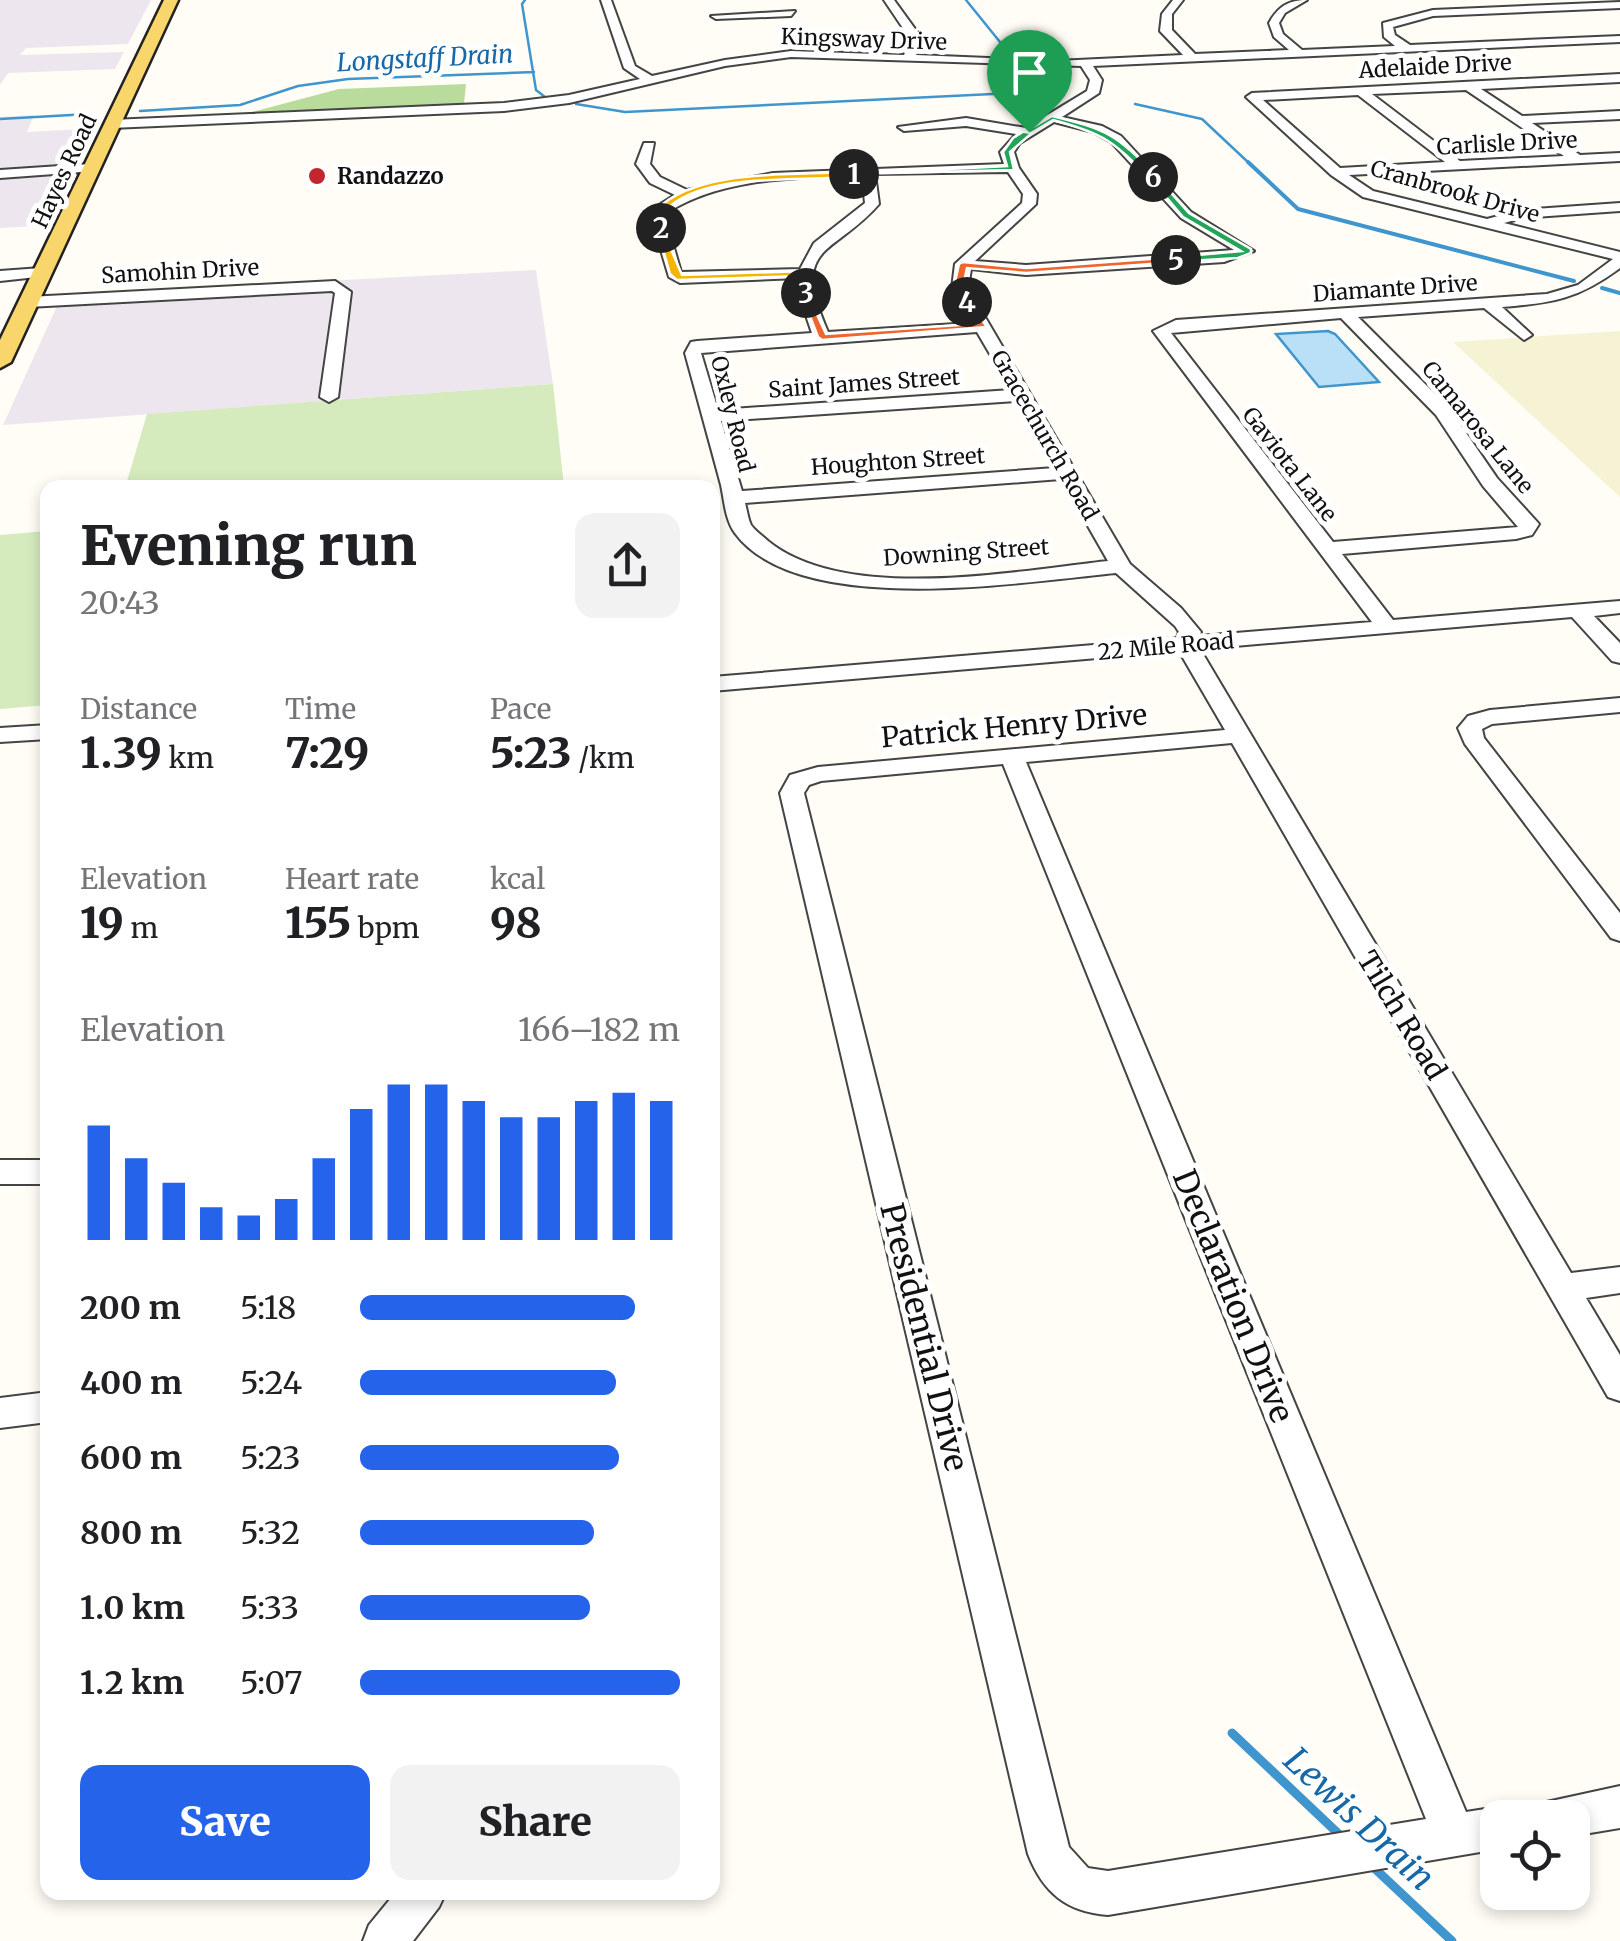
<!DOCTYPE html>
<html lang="en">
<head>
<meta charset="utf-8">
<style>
	body { margin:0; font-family:Merriweather,serif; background:#f2f2f2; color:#202124; height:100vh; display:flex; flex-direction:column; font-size:38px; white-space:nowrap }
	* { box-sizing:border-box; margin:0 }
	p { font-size:32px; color:#757577 }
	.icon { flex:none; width:55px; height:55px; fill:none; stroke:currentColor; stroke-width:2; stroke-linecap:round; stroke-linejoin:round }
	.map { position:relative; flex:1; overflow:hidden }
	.side { position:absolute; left:40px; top:480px; width:680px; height:1420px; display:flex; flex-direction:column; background:#fff; border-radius:20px; box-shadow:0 5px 15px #0003 }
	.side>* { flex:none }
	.tools { position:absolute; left:1480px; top:1800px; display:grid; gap:20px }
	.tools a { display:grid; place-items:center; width:110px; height:110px; border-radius:20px; background:#fff; box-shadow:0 5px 15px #0003; font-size:50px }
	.pin { position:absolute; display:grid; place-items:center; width:85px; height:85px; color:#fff; margin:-102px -42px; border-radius:50% 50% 50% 0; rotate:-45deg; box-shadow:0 0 10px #0007 }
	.pin .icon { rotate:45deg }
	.km { position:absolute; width:50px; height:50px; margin:-25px; border-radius:50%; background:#222; color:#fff; font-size:28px; line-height:50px; text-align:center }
	.round { display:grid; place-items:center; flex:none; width:105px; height:105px; border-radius:20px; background:#f2f2f2 }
	.headline { display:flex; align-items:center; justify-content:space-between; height:170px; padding:0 40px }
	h1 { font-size:55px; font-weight:800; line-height:75px }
	.stats { display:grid; grid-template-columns:repeat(3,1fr); gap:15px; height:170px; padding:10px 40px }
	.stats div { display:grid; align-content:center }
	.stats b { font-size:42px; font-weight:800 }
	.stats small { font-size:28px; font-weight:400 }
	.stats p { font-size:28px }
	.chart { height:280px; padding:20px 40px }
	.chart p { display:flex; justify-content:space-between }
	.chart svg { width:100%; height:180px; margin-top:10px; stroke:#2563eb; stroke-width:6 }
	.button { display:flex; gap:20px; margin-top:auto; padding:20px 40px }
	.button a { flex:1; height:115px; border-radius:20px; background:#2563eb; color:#fff; font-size:40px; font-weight:800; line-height:115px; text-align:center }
	.button a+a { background:#f2f2f2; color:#202124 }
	ul { padding:0 40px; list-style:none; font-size:32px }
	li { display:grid; grid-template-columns:160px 120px 1fr; align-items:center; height:75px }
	li i { height:25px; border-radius:12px; background:#2563eb }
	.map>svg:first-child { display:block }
	.industrial { fill:#eee6ef }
	.farmland { fill:#f6f3d4 }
	.green { fill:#d5ebbd }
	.forest { fill:#b9dc9c }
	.water { fill:#b9e0f7; stroke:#3f96cf; stroke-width:2.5 }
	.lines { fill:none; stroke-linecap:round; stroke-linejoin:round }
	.stream-far2 { stroke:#3f96cf; stroke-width:2.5 }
	.stream-far1 { stroke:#3f96cf; stroke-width:4 }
	.stream { stroke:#3f96cf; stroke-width:9 }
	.minor-casing { stroke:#444; stroke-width:4 }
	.major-casing { stroke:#222; stroke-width:5 }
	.minor { fill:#fff; fill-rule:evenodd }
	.major { fill:#f9d66b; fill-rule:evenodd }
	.split-1 { fill:#22a559; stroke:#fff; stroke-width:2.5 }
	.split-2 { fill:#f5b400; stroke:#fff; stroke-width:2.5 }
	.split-3 { fill:#f5b400; stroke:#fff; stroke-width:2.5 }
	.split-4 { fill:#f0652b; stroke:#fff; stroke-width:2.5 }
	.split-5 { fill:#f0652b; stroke:#fff; stroke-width:2.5 }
	.split-6 { fill:#22a559; stroke:#fff; stroke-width:2.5 }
	.split-7 { fill:#22a559; stroke:#fff; stroke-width:2.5 }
	.poi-dot { fill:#c4262e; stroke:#fff; stroke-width:4 }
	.labels { text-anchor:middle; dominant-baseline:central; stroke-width:10; stroke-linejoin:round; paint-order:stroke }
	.far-street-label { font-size:22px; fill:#111; stroke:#fff }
	.far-poi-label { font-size:22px; font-weight:bold; fill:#111; stroke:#fff; text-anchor:start }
	.far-water-label { font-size:25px; font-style:italic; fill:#1768a6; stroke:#fff }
	.street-label { font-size:28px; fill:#111; stroke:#fff }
	.near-street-label { font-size:32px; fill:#111; stroke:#fff }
	.near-water-label { font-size:35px; font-style:italic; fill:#1768a6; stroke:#fff }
</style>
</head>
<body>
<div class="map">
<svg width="1620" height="1941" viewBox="0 0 1620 1941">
	<rect width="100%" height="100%" fill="#fffdf5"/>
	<path class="industrial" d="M0,0H151L128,44L26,48L20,55L124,52L115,69L8,73L0,85Z
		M34,115L27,132L84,129L35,226L0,228V117Z
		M536,270L553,384L3,425L62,295Z"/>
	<path class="farmland" d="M1620,331V497L1453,342Z"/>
	<path class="green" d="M553,384L564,487L125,488L147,414Z
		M47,531V705L0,709V535Z"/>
	<path class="forest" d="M466,84L464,104L248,113L339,89Z"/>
	<path class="water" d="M1328,331L1335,334L1379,382L1319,387L1276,334Z"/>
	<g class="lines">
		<path class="stream-far2" d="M525,0L522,4L536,90L545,97
			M966,0L1000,42L1007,60
			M1009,69L1006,81L1016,91
			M576,104L625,112L1051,91
			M1135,104L1202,119L1250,164
			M140,111L240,105L298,86L348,79L534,72
			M0,119L89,114"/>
		<path class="stream-far1" d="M1248,162L1298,209L1574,281
			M1602,288L1620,293"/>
		<path class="stream" d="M1232,1733L1344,1839
			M1371,1865L1452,1941"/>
		<defs>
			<path id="minor" d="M601,0H611L635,66L652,76L725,60L791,51L904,55L911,40L884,0H894L923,40L916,55L1056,61L1183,55L1160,31L1162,14L1173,0H1183L1172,14V30L1195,54L1289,50L1274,37L1269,23C1278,7 1288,0 1307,0L1285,13L1279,23L1283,34L1302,50L1395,46L1384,37L1383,23L1433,10L1620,2V8L1433,16L1393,27L1395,35L1410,45L1620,36V42L1093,66L1102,80L1099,93L1062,117L1102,126L1121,136L1191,212L1254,251L1224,262L1026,275L971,269L968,288L1130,564L1181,608L1201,632L1199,636L1372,622L1153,331L1176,320L1547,294L1578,285L1613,259L1363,197L1331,175L1246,97L1252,93L1620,74V82L1481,89L1522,116L1620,111V119L1532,123L1580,155L1620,153V161L1349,175L1373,191L1487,219L1521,210L1620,203V211L1522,218L1504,223L1620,252V268C1578,299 1553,303 1502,307L1532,335L1524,340L1484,308L1358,317L1449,408L1497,478L1539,524L1532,535L1516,539L1342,554L1393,620L1620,601V613L1594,616L1620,643V663L1612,661L1572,617L1200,649L1571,1273L1620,1267V1293L1586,1298L1620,1355V1401L1608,1397L1232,743L1026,762L1466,1812L1498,1807L1513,1813L1515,1818H1498V1849L1108,1915C1066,1912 1043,1892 1028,1854L780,793L790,775L818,767L1225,730L1179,651L712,691V677L1177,638L1179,632L1175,626L1116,573C1023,582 798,619 735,533C725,520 724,498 721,485C709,440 697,397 685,353L691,342L697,341L812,333L799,295L798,278L680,283L669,277L652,220L656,207L675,195L650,183L636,164L644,143H654L650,164L660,177L687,190L773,173L1004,164L1000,152L1016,134L966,126L904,131L898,127L966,118L1026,128L1087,91L1090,80L1081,66L791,57L725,66L569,103L504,111L111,128L105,124L111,120L504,103L569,95L640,79L624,68ZM1466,90L1564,156L1460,161L1372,94ZM1358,95L1445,162L1340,168L1263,100ZM1054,122L1093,132L1111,142L1181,218L1234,250L1026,265L975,261L1036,204L1037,194L1019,168L1014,152L1020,143ZM1008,172L1023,194L1022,203L955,264L952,288L972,323L828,332C789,243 833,257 879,204L875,174ZM862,175L865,203L814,243L800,269L681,272L666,220L668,212C724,177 797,178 862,175ZM1341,318L1436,415L1483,486L1518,527L1333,542L1171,333ZM977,332L1011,390L718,410L701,353ZM1016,401L1055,468L742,491L721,421ZM1061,479L1108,561C1014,571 846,604 768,541C763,536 755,531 751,525C748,519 747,510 745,503ZM1003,764L1426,1819L1108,1871L1088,1868L1069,1847L804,793L809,785L821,781Z
				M795,11L791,16L716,19L711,16Z
				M90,164L95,165V171L0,178V170Z
				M41,268L46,270V276L0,281V271Z
				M335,281L351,292L338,397L329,402L320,397L335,293L332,291L28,307L20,302L28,297Z
				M1620,698V712L1492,724L1482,729L1484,738L1620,913V941L1611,938L1465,744L1458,728L1468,716L1490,710Z
				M48,725V739L0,742V728Z
				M0,1160H48V1184H0Z
				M48,1392V1422L0,1428V1398Z
				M1620,1786V1828L1572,1836V1818H1536L1542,1803Z
				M396,1892H446L439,1907L413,1941H363L369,1925Z"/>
			<path id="major" d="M164,0H178L11,362L0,368V340Z"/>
		</defs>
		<use href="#minor" class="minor-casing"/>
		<use href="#major" class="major-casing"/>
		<use href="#minor" class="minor"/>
		<use href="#major" class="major"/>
	</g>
	<path class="split-1" d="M1026,130L1033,132L1010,152L1014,170L850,174L1007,166L1003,152L1013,138Z"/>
	<path class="split-2" d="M854,172L857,176C804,183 703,170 665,211V230L657,228V210C694,168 800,175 854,172Z"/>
	<path class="split-3" d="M661,226L682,275L806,271L810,274V293H801V276L677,280L670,274L657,228Z"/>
	<path class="split-4" d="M806,291L826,334L976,324L963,302L967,299L987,327L822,340L818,337L801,293Z"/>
	<path class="split-5" d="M1176,257L1179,262L1026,273L967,268L964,282L972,302L967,304L955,282L959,264L963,262L1026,268Z"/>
	<path class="split-6" d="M1156,176L1189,213L1251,249V253L1238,258L1173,262L1176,257L1241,251L1183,217L1149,177Z"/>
	<path class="split-7" d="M1052,116C1106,129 1119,135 1157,177L1150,179C1113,141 1105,134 1053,120L1031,133L1025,132Z"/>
	<circle class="poi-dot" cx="317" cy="176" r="10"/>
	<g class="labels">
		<g class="far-street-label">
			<text transform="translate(864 39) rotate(2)">Kingsway Drive</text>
			<text transform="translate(1435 66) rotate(-3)">Adelaide Drive</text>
			<text transform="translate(1507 143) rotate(-3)">Carlisle Drive</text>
			<text transform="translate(64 171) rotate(-65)">Hayes Road</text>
			<text transform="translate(1455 191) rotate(16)">Cranbrook Drive</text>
			<text transform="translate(180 271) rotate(-3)">Samohin Drive</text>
			<text transform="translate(1395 288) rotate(-4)">Diamante Drive</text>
			<text transform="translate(864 383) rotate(-4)">Saint James Street</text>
			<text transform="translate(733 414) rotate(76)">Oxley Road</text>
			<text transform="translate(1478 427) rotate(51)">Camarosa Lane</text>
			<text transform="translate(1045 435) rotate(60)">Gracechurch Road</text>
			<text transform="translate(898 461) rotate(-4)">Houghton Street</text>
			<text transform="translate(1290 464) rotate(52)">Gaviota Lane</text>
			<text transform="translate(966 552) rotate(-4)">Downing Street</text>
			<text transform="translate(1166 646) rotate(-5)">22 Mile Road</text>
		</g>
		<g class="far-poi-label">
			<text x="337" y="176">Randazzo</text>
		</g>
		<g class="far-water-label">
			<text transform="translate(425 58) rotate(-3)">Longstaff Drain</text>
		</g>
		<g class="street-label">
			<text transform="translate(1014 726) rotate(-5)">Patrick Henry Drive</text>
			<text transform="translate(1402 1015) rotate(59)">Tilch Road</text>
		</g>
		<g class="near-street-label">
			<text transform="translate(1233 1296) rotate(68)">Declaration Drive</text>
			<text transform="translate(924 1337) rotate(76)">Presidential Drive</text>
		</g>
		<g class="near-water-label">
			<text transform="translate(1359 1819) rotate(43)">Lewis Drain</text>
		</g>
	</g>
</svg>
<div class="tools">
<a><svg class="icon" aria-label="locate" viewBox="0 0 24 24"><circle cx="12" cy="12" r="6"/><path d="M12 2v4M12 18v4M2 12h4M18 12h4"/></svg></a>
</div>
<div class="pin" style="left:1029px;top:132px;background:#1e9e55"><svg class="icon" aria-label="arrive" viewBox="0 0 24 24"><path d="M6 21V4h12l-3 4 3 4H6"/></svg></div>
<b class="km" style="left:854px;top:174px">1</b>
<b class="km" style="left:661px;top:228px">2</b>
<b class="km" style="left:806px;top:293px">3</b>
<b class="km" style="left:967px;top:302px">4</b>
<b class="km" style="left:1176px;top:260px">5</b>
<b class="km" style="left:1153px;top:177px">6</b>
<section class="side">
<div class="headline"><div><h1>Evening run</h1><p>20:43</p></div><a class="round"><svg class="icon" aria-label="share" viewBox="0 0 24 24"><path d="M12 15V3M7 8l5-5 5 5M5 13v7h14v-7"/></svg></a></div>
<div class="stats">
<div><p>Distance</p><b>1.39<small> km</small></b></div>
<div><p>Time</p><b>7:29</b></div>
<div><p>Pace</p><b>5:23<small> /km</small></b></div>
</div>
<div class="stats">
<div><p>Elevation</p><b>19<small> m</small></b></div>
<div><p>Heart rate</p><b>155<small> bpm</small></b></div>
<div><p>kcal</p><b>98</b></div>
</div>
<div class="chart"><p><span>Elevation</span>166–182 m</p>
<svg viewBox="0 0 160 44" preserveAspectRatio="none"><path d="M5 44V16M15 44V24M25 44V30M35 44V36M45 44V38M55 44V34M65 44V24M75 44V12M85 44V6M95 44V6M105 44V10M115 44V14M125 44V14M135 44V10M145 44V8M155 44V10"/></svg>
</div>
<ul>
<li><b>200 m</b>5:18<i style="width:86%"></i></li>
<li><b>400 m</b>5:24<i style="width:80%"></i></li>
<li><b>600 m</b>5:23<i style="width:81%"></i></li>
<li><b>800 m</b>5:32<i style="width:73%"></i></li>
<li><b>1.0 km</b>5:33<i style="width:72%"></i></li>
<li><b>1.2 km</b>5:07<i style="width:100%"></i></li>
</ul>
<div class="button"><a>Save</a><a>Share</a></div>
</section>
</div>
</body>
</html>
